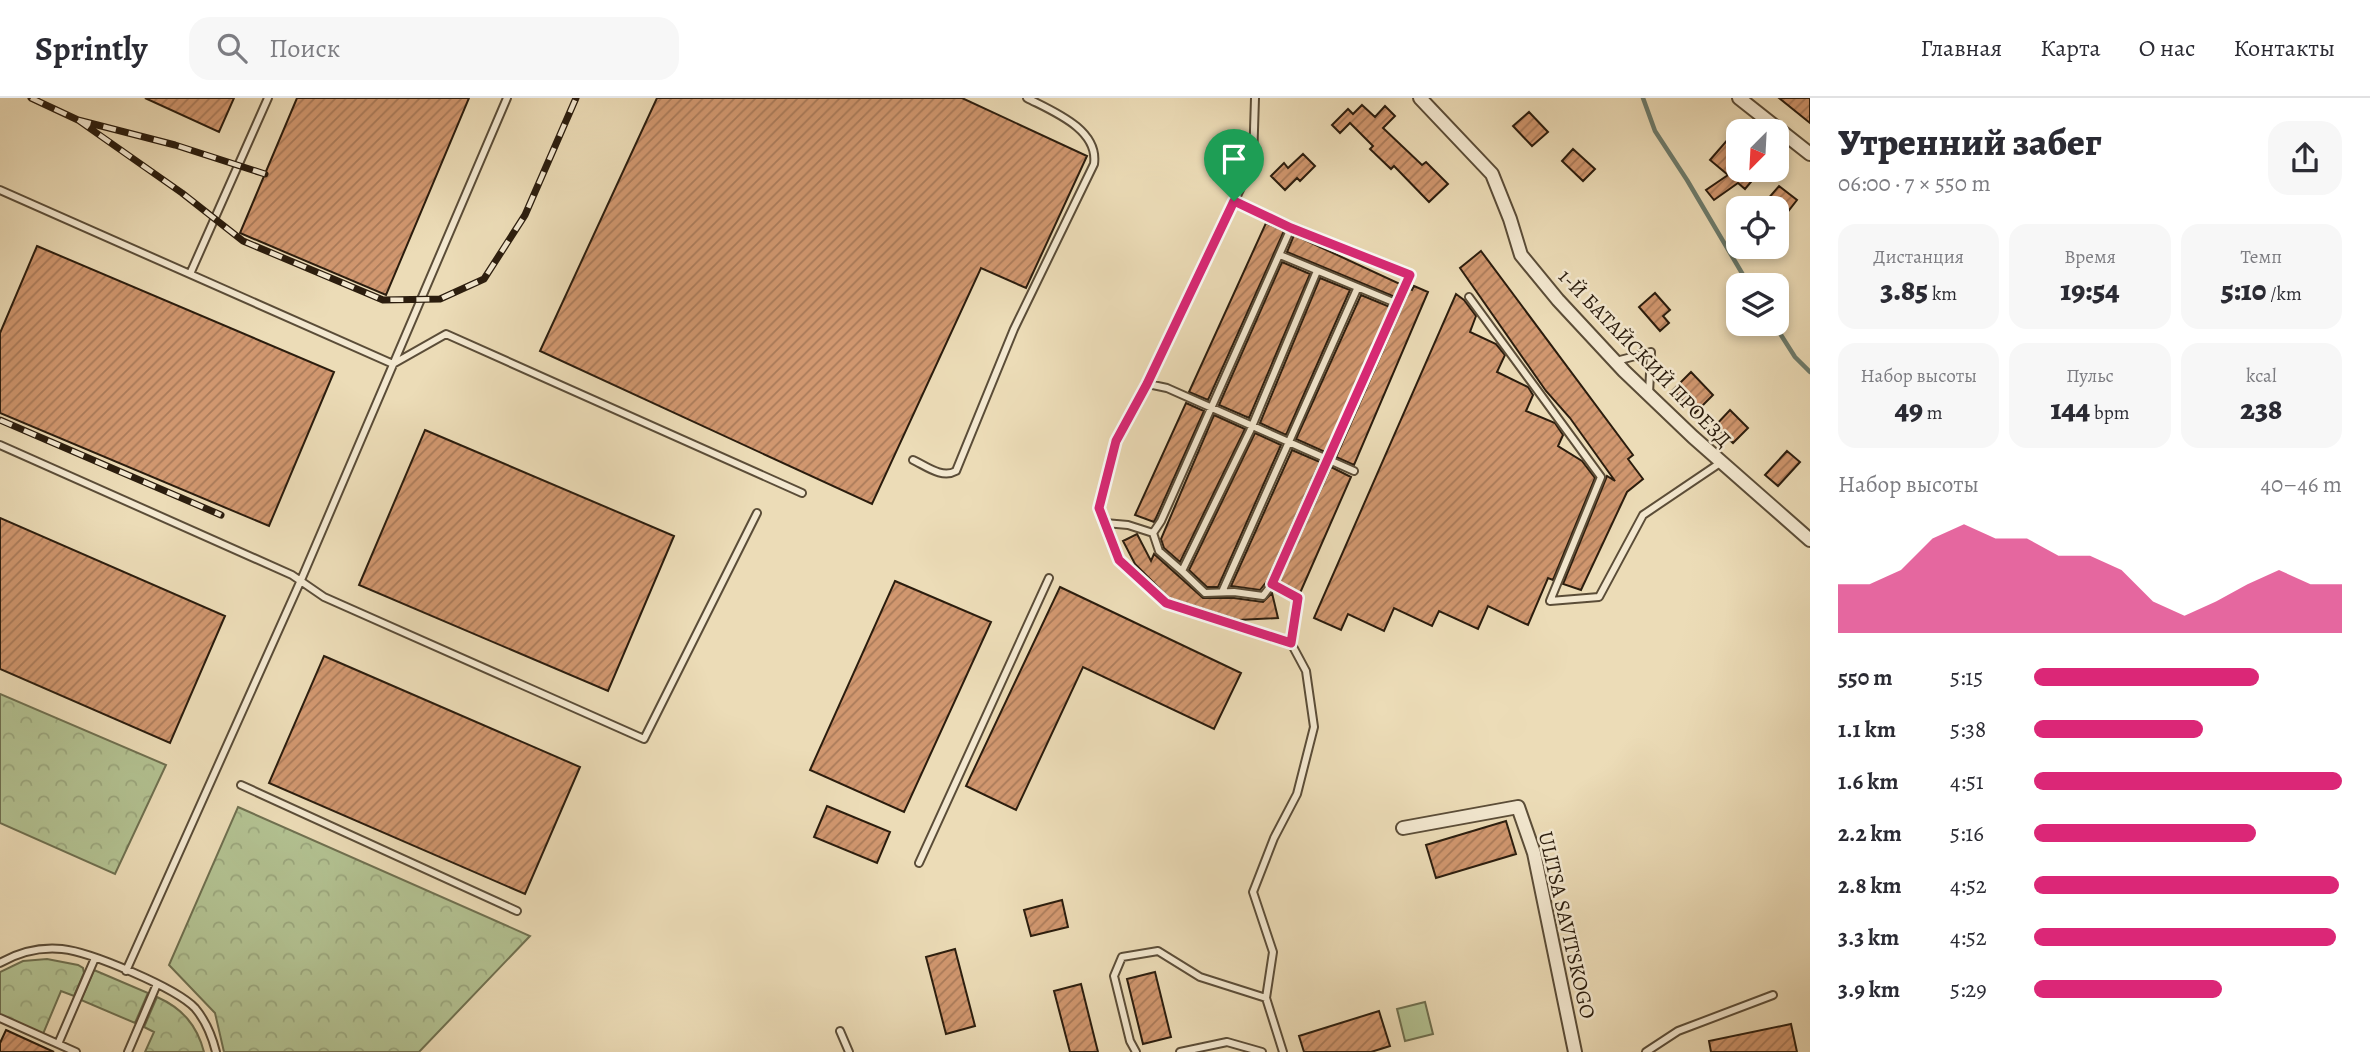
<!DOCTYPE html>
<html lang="ru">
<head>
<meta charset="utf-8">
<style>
	body { margin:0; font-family:Alegreya,serif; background:#f7f7f7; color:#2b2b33; height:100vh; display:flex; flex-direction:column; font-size:26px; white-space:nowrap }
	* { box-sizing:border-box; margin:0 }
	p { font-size:23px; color:#7c7c81 }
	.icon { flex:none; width:38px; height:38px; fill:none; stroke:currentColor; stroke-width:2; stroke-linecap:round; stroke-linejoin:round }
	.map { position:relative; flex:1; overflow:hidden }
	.details { display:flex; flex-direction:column; background:#fff; width:560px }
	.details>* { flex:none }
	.needle { width:46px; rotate:204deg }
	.tools { position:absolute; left:1726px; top:21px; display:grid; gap:14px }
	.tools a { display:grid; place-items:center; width:63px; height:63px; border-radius:14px; background:#fff; box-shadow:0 4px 10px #0003; font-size:35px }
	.pin { position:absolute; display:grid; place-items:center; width:60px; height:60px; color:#fff; margin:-72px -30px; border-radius:50% 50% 50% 0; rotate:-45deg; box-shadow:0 0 7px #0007 }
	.pin .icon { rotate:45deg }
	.round { display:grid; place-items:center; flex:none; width:74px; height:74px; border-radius:21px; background:#f7f7f7 }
	.head { display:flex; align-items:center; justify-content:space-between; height:119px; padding:0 28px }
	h1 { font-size:38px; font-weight:800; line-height:52px }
	.stats { display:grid; grid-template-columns:repeat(3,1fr); gap:10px; height:119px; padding:7px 28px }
	.stats div { display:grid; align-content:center; border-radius:18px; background:#f7f7f7; text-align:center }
	.stats b { font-size:30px; font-weight:800 }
	.stats small { font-size:19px; font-weight:400 }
	.stats p { font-size:19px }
	.chart { height:196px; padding:14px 28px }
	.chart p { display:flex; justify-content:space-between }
	.chart svg { width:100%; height:126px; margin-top:7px; fill:#db2777; opacity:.7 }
	ul { padding:0 28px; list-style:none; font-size:23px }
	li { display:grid; grid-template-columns:112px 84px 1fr; align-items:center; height:52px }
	li i { height:18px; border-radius:9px; background:#db2777 }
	header { display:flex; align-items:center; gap:42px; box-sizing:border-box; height:98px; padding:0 35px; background:#fff; border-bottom:2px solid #e1e1e2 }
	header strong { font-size:33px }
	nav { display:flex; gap:38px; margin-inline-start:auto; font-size:24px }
	.search { width:490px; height:63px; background:#f7f7f7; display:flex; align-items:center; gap:18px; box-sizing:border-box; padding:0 24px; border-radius:21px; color:#7c7c81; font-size:26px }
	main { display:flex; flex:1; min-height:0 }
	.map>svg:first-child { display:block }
	.green { fill:#b3c292; stroke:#6f7050; stroke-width:2 }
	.forest { fill:url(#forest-crowns); stroke:#6f7050; stroke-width:2 }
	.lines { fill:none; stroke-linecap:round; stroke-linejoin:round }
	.stream { stroke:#6d7c6d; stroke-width:4.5 }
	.building { fill:url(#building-hatch); stroke:#2b1d0e; stroke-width:2 }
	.lane-casing { stroke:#5b4d38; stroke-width:10 }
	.street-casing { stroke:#5b4d38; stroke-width:16 }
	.lane { stroke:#f3e8d0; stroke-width:6 }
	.street { stroke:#f3e8d0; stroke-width:12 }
	.rail-casing { stroke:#2b1d0e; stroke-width:7 }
	.rail { stroke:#f3e8d0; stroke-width:4.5; stroke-dasharray:13; stroke-linecap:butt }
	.route-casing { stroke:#fff; stroke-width:14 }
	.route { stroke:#db2777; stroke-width:9 }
	.labels { text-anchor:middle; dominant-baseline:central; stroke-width:5; stroke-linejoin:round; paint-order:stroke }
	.street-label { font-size:21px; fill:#2b1d0e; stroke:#f3e8d0 }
</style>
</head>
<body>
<header>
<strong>Sprintly</strong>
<div class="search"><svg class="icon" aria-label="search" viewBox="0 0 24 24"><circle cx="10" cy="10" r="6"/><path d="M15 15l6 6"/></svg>Поиск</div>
<nav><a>Главная</a><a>Карта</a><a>О нас</a><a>Контакты</a></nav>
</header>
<main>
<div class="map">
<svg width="1810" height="954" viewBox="0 0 1810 954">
	<defs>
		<pattern id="forest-crowns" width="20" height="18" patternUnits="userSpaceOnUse" patternTransform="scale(1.75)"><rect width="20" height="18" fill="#b3c292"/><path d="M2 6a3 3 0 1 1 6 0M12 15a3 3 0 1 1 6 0" fill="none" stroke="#9aa67d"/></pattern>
		<pattern id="building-hatch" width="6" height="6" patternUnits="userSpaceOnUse" patternTransform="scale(1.75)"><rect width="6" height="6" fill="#d1976f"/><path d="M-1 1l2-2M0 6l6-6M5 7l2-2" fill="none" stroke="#aa7b5a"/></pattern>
	</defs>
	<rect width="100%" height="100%" fill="#ecdcb7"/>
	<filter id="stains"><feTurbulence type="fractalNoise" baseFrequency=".00286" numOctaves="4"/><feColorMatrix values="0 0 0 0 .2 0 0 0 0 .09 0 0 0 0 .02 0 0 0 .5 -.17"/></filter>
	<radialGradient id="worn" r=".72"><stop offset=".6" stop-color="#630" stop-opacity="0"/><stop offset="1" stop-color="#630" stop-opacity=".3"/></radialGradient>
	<path class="green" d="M1425,904L1433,936L1405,943L1397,911Z"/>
	<path class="forest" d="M0,596L166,667L115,776L0,725Z
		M238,709L530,838L419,954H224L215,915L169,867Z
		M47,861L78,867L83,870L84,875L74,898L61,893L43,936L0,917V874L23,863Z
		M94,872L148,895L135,925L81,902Z
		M157,899C182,910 197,927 204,954H145L154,934L144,929Z"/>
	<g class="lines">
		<path class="stream" d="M1643,0L1655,33L1687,82L1749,187
			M1774,226L1795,259L1810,274"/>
	</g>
	<path class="building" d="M145,0H234L219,34Z
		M297,0H469L386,197L240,135Z
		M657,0H962L1087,58L1026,190L981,170L872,406L540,253Z
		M1779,0H1810V25Z
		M1362,7L1375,19L1385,8L1395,18L1383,30L1422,67L1426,64L1448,86L1429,104L1394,68L1391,71L1370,51L1373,48L1350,25L1340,35L1332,27L1348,11L1353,16Z
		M1529,14L1548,34L1532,48L1513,28Z
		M1729,40L1738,47V72H1761L1745,91L1738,85L1714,102L1706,92L1728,77L1710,62Z
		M1573,51L1595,71L1583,83L1562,63Z
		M1303,56L1315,68L1300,83L1297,80L1285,92L1271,78L1284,65L1288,70Z
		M1779,88L1797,102L1776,129V110L1766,103Z
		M1266,125L1284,133L1208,302L1189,294Z
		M1294,137L1400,186L1395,199L1287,154Z
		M37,148L334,274L269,428L0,315V235Z
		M1481,153L1633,357L1628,361L1643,381L1627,394L1581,492L1563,486L1607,378L1615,383L1570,320L1546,293L1460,170Z
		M1282,164L1310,176L1249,320L1219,307Z
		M1320,180L1350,192L1286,337L1260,325Z
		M1414,188L1428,194L1354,367L1336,359L1410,191L1412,192Z
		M1655,195L1670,212L1663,218L1669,225L1660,233L1639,209Z
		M1456,196L1464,202L1476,218L1470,234L1496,246L1505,257L1497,274L1528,289L1533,297L1526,313L1555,325L1563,337L1558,348L1582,363L1595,380L1553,482L1548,480L1528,527L1488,508L1478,531L1439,513L1432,528L1394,510L1384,533L1348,516L1341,532L1314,520Z
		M1361,197L1390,209L1325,354L1296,341Z
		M1691,274L1713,297L1695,315L1673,292Z
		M1186,305L1204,313L1156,420L1154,424L1135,417Z
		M1730,312L1748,330L1733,345L1715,328Z
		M1214,317L1245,331L1180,464L1164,450L1161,441Z
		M425,332L674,438L608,593L359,487Z
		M1255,335L1281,347L1218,489H1207L1189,472Z
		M1292,352L1320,364L1267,483L1260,492L1231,488Z
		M1787,353L1800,364L1778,388L1765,377Z
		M1331,369L1351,379L1300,495L1279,484Z
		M0,420L225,518L170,645L0,571Z
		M1137,436L1151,463L1154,456L1203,500H1234L1263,504L1272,495L1278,520L1238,522L1169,500L1135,466L1123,443Z
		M895,483L991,524L904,714L810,672Z
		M1060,489L1241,575L1214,631L1083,569L1016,712L966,688Z
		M324,558L580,669L525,796L269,685Z
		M827,708L890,734L877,765L814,739Z
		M1506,723L1516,756L1436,780L1426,747Z
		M1062,802L1068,829L1031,838L1024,812Z
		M955,851L975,928L946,936L926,859Z
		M1155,874L1171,939L1143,946L1127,881Z
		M1081,886L1098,954H1070L1054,893Z
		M1379,913L1390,948L1371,954H1304L1299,938Z
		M1791,926L1797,954H1711L1709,943Z
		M6,932L54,954H0V945Z"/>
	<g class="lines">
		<defs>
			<path id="lane" d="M0,92L393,266L446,236L802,395
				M1234,103L1291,130L1410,177L1398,206
				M1280,157L1398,206L1272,486L1263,498L1234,494L1205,495L1182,473L1250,333L1317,173
				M190,176L268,0
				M1469,199L1601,379L1550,503L1599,499L1643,417L1720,365
				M1616,263L1651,254L1649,296
				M1148,286L1253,64L1255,0
				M0,347L292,477L324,499L644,641L757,415
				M913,362C926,368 942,381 956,373L1014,231L1094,66C1099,31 1052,13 1027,0
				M1105,425L1128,427L1153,435
				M1183,474L1159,453L1153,435L1161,423L1291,130
				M1272,486L1298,500L1291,545
				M1222,494L1357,191
				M241,687L517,813
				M919,765L1049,480
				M0,865C19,854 41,849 62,851C91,854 176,890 195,910C206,923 212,938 216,954
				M126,873L301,482L507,0
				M0,920L76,954
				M840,933L849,954
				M58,946L95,860
				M128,954L157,886
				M1136,954L1130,943L1114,878L1122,859L1158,853L1200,879L1266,900
				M1180,954L1227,944L1262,954
				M1283,954L1266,900L1273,854L1253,794L1274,740L1297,696L1314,629L1306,573L1291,545L1166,505L1119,462L1099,410L1116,343L1148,286L1167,290L1354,373
				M1646,954L1678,933L1773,897"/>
			<path id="street" d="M1420,0L1492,76L1510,121L1521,157L1558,202L1624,273L1693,339L1810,442
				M1739,0L1810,56
				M1403,730L1518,709L1534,755L1575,954"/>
		</defs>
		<use href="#lane" class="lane-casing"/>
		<use href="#street" class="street-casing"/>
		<use href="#lane" class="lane"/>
		<use href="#street" class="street"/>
		<defs>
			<path id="rail" d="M31,0L78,22L175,47L265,76
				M78,22L182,95L243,143L383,202L440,201L484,181L525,117L576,0
				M0,322L221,417"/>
		</defs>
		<use href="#rail" class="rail-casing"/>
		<use href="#rail" class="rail"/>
	</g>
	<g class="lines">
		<defs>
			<path id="route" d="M1234,103L1291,130L1410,177L1272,486L1298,500L1291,545L1166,505L1119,462L1099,410L1116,343L1147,286Z"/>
		</defs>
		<use href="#route" class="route-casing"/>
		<use href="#route" class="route"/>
	</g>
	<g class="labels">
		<g class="street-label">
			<text transform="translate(1645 260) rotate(46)">1-Й БАТАЙСКИЙ ПРОЕЗД</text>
			<text transform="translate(1567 827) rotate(77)">ULITSA SAVITSKOGO</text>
		</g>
	</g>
	<rect width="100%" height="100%" filter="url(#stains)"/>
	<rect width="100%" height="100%" fill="url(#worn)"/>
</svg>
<div class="tools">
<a><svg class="needle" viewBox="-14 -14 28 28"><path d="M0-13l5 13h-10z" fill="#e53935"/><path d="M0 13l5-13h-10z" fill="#7c7c81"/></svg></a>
<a><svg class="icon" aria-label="locate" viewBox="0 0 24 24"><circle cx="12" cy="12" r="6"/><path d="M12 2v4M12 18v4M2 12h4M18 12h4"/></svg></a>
<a><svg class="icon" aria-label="layers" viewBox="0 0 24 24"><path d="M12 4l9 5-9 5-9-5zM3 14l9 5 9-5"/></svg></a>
</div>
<div class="pin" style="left:1234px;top:103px;background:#1e9e55"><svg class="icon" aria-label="arrive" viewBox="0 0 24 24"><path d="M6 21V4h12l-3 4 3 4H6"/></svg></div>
</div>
<section class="details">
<div class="head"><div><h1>Утренний забег</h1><p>06:00 · 7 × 550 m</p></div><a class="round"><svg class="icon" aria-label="share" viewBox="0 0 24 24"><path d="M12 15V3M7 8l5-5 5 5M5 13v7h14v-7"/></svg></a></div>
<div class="stats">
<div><p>Дистанция</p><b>3.85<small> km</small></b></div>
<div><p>Время</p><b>19:54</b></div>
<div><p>Темп</p><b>5:10<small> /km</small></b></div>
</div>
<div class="stats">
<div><p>Набор высоты</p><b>49<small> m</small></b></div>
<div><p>Пульс</p><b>144<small> bpm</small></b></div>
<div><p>kcal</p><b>238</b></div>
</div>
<div class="chart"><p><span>Набор высоты</span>40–46 m</p>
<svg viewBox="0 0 160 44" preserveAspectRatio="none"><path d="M0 44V27L10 27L20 22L30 11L40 6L50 11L60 11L70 17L80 17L90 22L100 33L110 38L120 33L130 27L140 22L150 27L160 27V44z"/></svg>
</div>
<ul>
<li><b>550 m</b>5:15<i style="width:73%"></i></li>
<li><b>1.1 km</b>5:38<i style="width:55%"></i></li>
<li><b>1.6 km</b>4:51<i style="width:100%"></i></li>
<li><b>2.2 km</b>5:16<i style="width:72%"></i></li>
<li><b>2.8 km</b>4:52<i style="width:99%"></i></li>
<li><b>3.3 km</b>4:52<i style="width:98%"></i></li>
<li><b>3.9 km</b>5:29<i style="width:61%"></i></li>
</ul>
</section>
</main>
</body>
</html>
